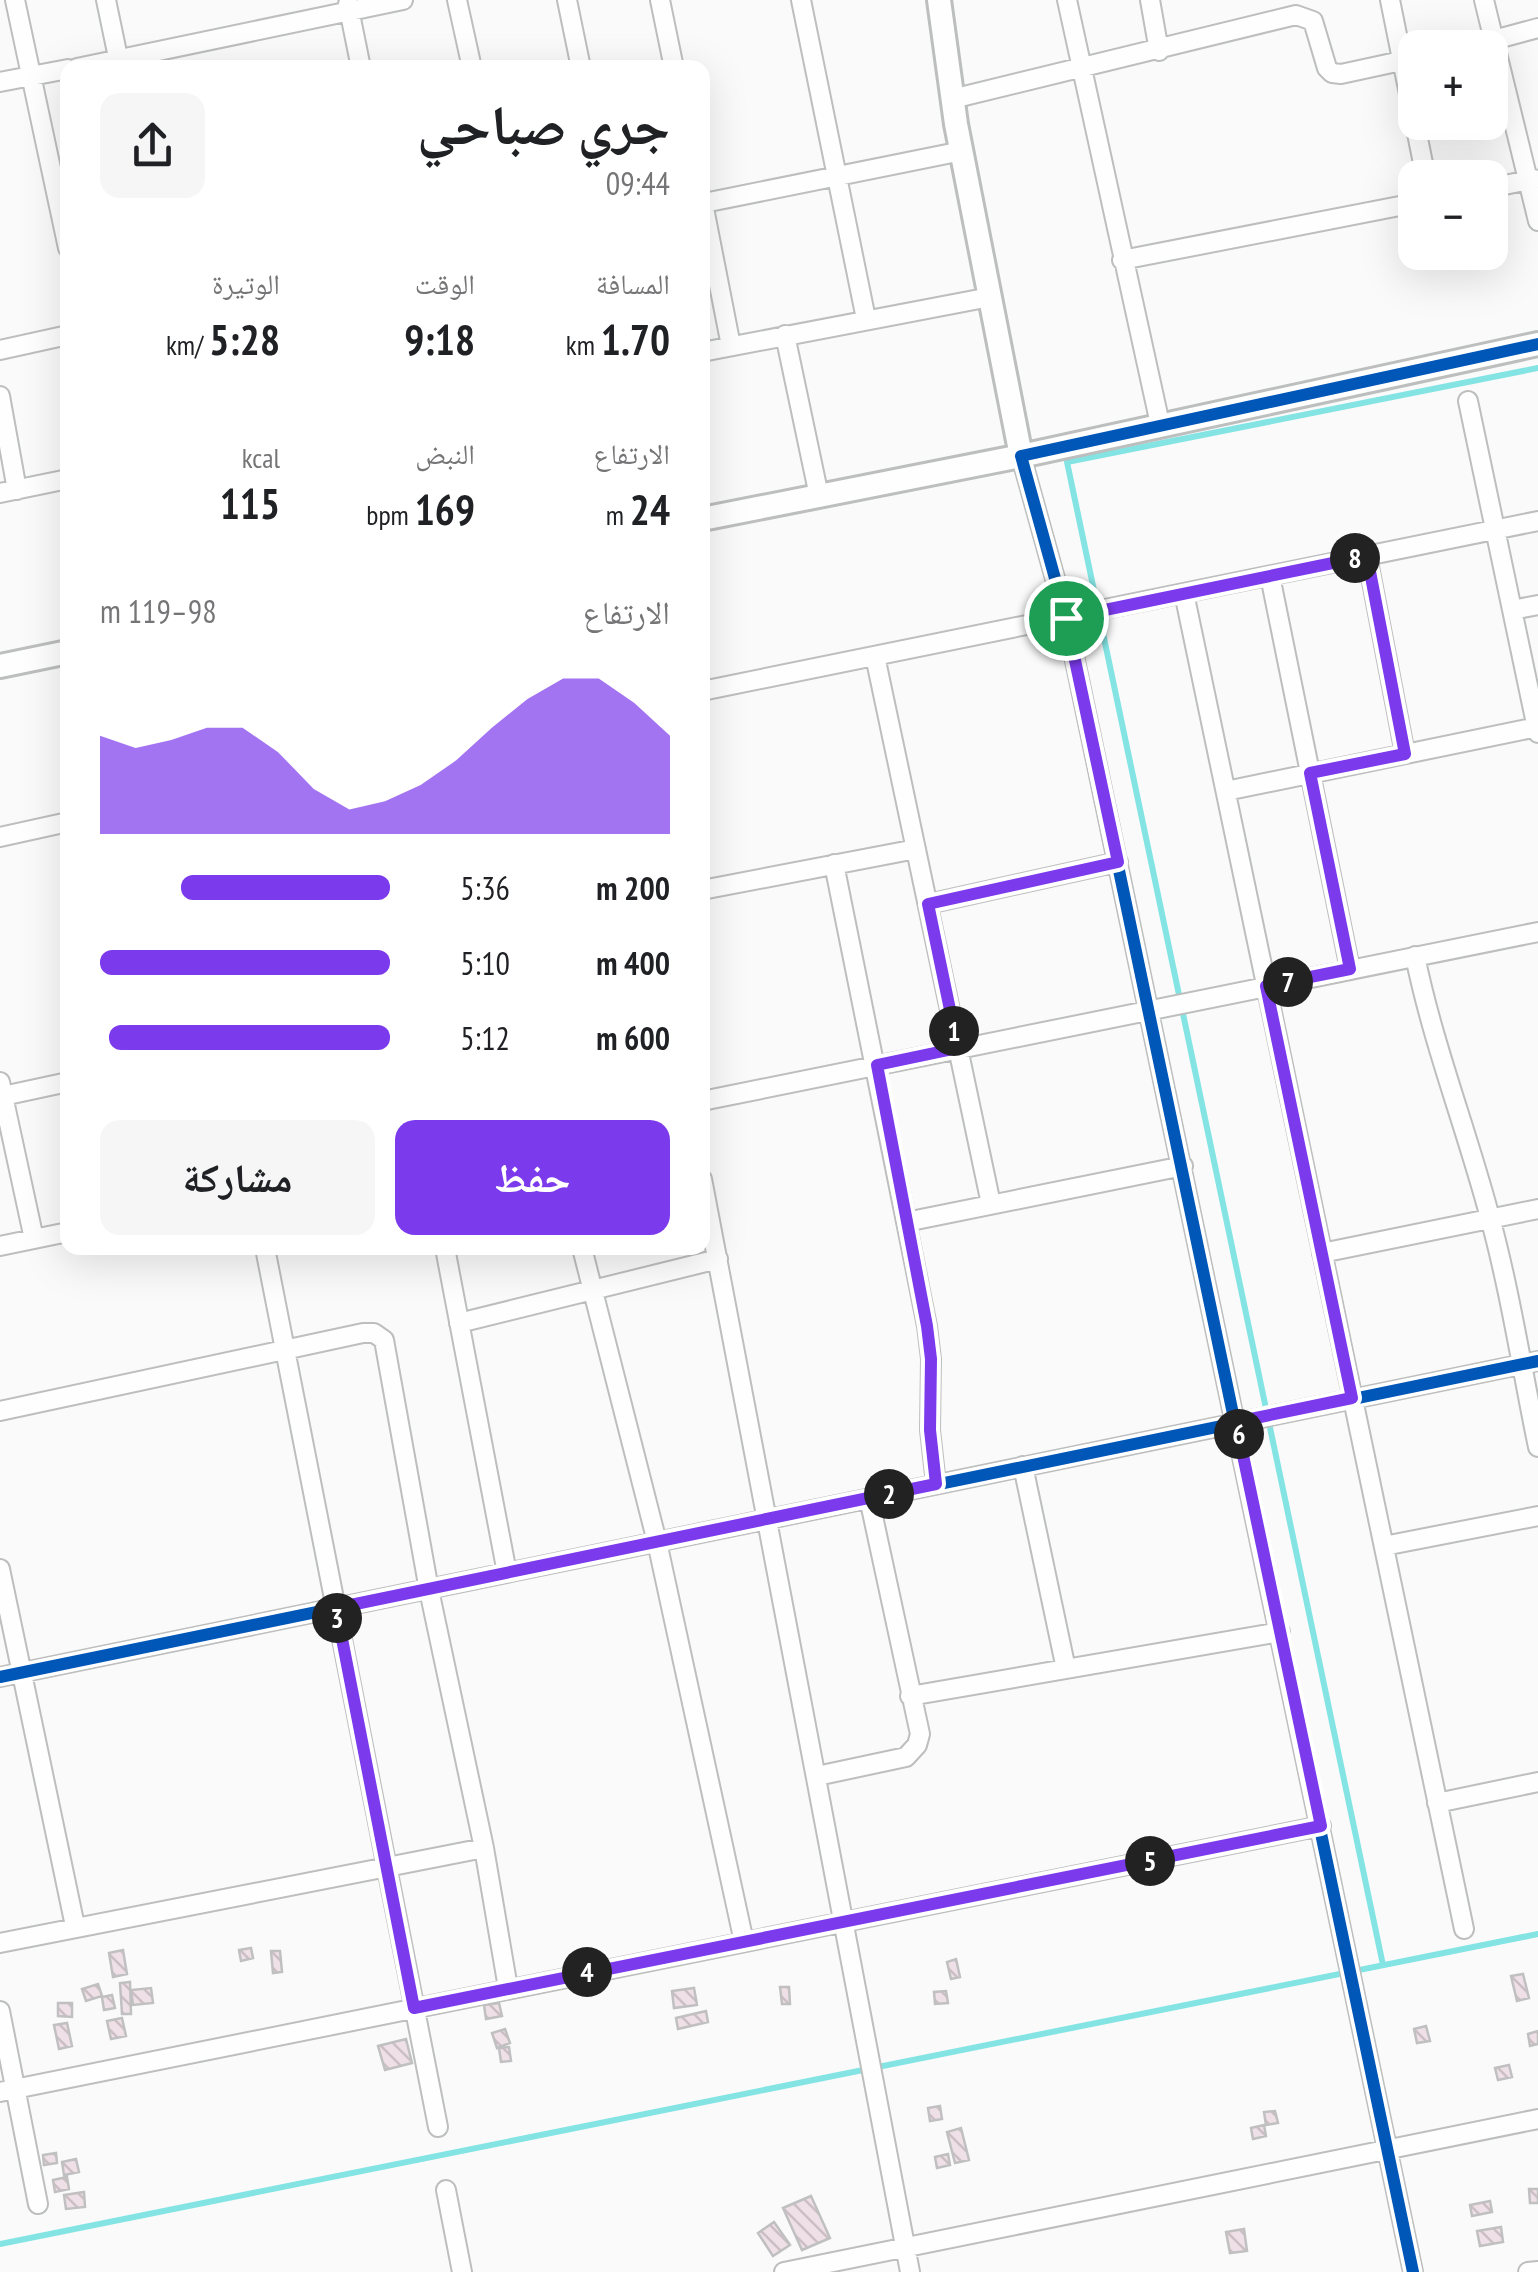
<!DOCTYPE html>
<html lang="ar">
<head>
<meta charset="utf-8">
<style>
	body { margin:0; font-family:"PT Sans Narrow","Noto Naskh Arabic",sans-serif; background:#f6f6f6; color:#202124; direction:rtl; height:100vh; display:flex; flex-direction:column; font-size:38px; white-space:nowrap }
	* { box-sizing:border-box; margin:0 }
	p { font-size:32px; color:#757577 }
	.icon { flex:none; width:55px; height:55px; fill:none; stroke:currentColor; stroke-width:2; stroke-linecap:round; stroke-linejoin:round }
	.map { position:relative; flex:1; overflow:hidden; direction:ltr }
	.sheet { position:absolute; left:60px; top:60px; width:650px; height:1195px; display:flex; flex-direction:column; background:#fff; border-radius:20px; box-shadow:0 10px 40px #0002; direction:rtl }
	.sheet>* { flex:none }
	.tools { position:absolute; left:1398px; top:30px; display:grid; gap:20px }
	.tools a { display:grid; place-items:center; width:110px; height:110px; border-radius:20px; background:#fff; box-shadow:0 10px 40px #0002; font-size:50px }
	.pin { position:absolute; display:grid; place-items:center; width:85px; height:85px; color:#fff; margin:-42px; border:5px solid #fff; border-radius:50%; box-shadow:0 2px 10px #0007 }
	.km { position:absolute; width:50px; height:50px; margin:-25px; border-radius:50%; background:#222; color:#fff; font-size:28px; line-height:50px; text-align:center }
	.round { display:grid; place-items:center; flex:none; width:105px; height:105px; border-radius:20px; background:#f6f6f6 }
	.headline { display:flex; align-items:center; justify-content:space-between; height:170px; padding:0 40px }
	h1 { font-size:55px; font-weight:700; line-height:75px }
	.metrics { display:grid; grid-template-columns:repeat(3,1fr); gap:15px; height:170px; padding:10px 40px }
	.metrics div { display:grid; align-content:center }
	.metrics b { font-size:42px; font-weight:700 }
	.metrics small { font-size:28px; font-weight:400 }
	.metrics p { font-size:28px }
	.chart { height:280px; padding:20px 40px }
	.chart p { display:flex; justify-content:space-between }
	.chart svg { width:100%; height:180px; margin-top:10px; fill:#7c3aed; opacity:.7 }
	.primary-button { display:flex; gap:20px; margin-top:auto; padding:20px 40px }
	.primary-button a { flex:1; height:115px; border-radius:20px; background:#7c3aed; color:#fff; font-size:40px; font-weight:700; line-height:115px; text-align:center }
	.primary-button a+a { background:#f6f6f6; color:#202124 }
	ul { padding:0 40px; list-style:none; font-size:32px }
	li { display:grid; grid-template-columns:160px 120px 1fr; align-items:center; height:75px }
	li i { height:25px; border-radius:12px; background:#7c3aed }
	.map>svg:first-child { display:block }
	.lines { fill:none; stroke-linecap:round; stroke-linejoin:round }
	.stream { stroke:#84e4e4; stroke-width:6 }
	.building { fill:url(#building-back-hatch); stroke:#c1c0c1; stroke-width:2.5 }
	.street-casing { stroke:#bdbebe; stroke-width:22 }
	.secondary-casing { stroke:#bdbebe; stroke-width:28 }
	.street { stroke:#fefefe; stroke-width:18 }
	.secondary { stroke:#fefefe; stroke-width:22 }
	.cycleway-casing { stroke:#fff; stroke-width:19 }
	.cycleway { stroke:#0057b8; stroke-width:12 }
	.route-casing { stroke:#fff; stroke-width:20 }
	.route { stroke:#7c3aed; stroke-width:12 }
</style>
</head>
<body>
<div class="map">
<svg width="1538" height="2272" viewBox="0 0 1538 2272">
	<defs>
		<pattern id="building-back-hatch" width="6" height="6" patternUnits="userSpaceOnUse" patternTransform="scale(2.5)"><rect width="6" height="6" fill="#eee0e6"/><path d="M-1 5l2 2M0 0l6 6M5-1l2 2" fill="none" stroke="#cbbfc4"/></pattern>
	</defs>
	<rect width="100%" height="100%" fill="#fafafa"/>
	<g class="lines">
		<path class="stream" d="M1383,1965L1067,462L1538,368
			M0,2244L1538,1934"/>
	</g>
	<path class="building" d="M251,1948L253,1958L241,1961L239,1950Z
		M123,1950L127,1974L113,1977L109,1953Z
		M271,1951H280L282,1972L273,1973Z
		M956,1959L960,1977L951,1979L947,1962Z
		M1523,1974L1529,1998L1517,2001L1511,1976Z
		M130,1982L131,2014H122L120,1983Z
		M98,1984L102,1996L86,2001L82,1989Z
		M780,1987H789L790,2004H782Z
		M151,1988L153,2003L133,2005L131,1990Z
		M694,1988L697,2005L674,2008L672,1991Z
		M946,1991L948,2003L935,2004L934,1992Z
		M112,1995L115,2008L104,2010L102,1997Z
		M58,2003H72V2017L58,2016Z
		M499,2003L502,2016L486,2019L484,2005Z
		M706,2011L708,2022L678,2029L676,2018Z
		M122,2018L126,2036L111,2039L107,2021Z
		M67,2023L72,2046L59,2049L54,2025Z
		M1426,2026L1430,2041L1417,2043L1414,2029Z
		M505,2029L510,2043L497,2048L492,2033Z
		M1538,2031V2044L1530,2046L1528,2034Z
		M406,2039L412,2063L385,2070L378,2046Z
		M509,2047L511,2061L501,2062L499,2048Z
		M1509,2065L1512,2077L1498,2080L1495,2068Z
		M940,2106L942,2119L930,2121L928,2108Z
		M1275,2111L1278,2123L1266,2125L1264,2112Z
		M1264,2125L1266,2136L1253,2139L1251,2128Z
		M961,2128L969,2160L955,2163L947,2132Z
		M56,2153L57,2163L44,2165L43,2155Z
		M948,2154L950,2165L937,2168L935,2157Z
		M76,2159L79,2172L64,2175L62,2162Z
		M67,2177L69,2189L55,2192L53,2180Z
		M1529,2189H1538V2203H1530Z
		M84,2192L85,2207L66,2209L64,2195Z
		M811,2196L830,2238L802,2250L783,2208Z
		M1490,2201L1492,2212L1472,2216L1470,2205Z
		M774,2222L790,2245L773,2256L758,2233Z
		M1501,2227L1503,2242L1480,2246L1477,2231Z
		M1244,2229L1247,2251L1230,2253L1226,2232Z"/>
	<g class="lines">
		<defs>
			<path id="street" d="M15,0L68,248
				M106,0L120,67
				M457,0L472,68
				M567,0L581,68
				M660,0L674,68
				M801,0L866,319
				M1067,0L1160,424
				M1150,0L1159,51
				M1390,0L1426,178
				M1484,0L1538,221
				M348,4L361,68
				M1464,48L1538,28
				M77,68L403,0
				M0,82L68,69
				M952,99L1296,15L1313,21L1327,68L1332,73L1341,74L1415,58
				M1490,188L1534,179
				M702,198L731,346
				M704,203L962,151
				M1122,260L1415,203
				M785,335L819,496
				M0,350L68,335
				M702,352L990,297
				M0,396L17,490
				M1468,401L1538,733
				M1021,456L1066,618L1082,694L1413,2272
				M0,493L68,479
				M1367,556L1405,754
				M1270,576L1350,969
				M1184,593L1464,1929
				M1512,610L1538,605
				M875,656L991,1204
				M702,691L1538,521
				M1226,791L1537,727
				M0,837L68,822
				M834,864L927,1326L931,1359L930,1430L936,1484
				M702,890L916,849
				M928,904L1118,862
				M1415,956C1433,1044 1466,1128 1489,1214C1510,1290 1522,1370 1538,1447
				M0,1082L34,1239
				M3,1096L68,1082
				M702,1101L1538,932
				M702,1179L910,2272
				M906,1222L1183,1166
				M0,1246L68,1232
				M265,1248L438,2127
				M445,1248L507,1573
				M582,1248L657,1542L744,1942
				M1322,1253L1538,1209
				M459,1323L718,1259
				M0,1411L363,1333H374L384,1340L429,1590L484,1848L508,1988
				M1023,1466L1066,1669
				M1384,1546L1538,1516
				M0,1569L75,1926
				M0,1677L1538,1361
				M910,1696L1280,1632
				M817,1776L906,1757L917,1745L920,1734L869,1498
				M1437,1803L1538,1782
				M0,1943L484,1848
				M0,2011L38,2204
				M0,2092L1321,1826
				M446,2190L462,2272
				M784,2272L1538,2119
				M1528,2272L1538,2271"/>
			<path id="secondary" d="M939,0L956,124L1021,456
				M702,519L1021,456L1538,344
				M0,666L68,652"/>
		</defs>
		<use href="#street" class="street-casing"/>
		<use href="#secondary" class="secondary-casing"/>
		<use href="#street" class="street"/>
		<use href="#secondary" class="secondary"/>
		<defs>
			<path id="cycleway" d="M0,1677L1538,1361
				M1413,2272L1082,694L1066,618L1021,456L1538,344"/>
		</defs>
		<use href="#cycleway" class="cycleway-casing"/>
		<use href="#cycleway" class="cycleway"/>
	</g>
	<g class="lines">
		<defs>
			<path id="route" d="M1367,556L1405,754L1310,773L1350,969L1266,986L1352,1398L1236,1422L1321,1826L414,2008L336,1608L936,1484L930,1430L931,1359L927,1326L877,1065L958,1048L928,904L1118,862L1066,618Z"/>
		</defs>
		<use href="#route" class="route-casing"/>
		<use href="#route" class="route"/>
	</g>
</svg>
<div class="tools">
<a>+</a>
<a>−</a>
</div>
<div class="pin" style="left:1066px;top:618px;background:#1e9e55"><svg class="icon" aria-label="arrive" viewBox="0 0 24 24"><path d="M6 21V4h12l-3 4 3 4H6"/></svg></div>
<b class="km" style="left:954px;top:1031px">1</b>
<b class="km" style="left:889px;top:1494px">2</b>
<b class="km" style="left:337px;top:1618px">3</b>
<b class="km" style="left:587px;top:1972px">4</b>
<b class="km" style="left:1150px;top:1861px">5</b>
<b class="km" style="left:1239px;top:1434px">6</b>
<b class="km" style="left:1288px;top:982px">7</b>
<b class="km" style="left:1355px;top:558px">8</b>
<section class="sheet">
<div class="headline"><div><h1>جري صباحي</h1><p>09:44</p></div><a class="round"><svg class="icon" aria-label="share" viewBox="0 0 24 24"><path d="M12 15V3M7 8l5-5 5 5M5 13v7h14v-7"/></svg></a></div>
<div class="metrics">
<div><p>المسافة</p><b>1.70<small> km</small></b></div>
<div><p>الوقت</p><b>9:18</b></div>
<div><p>الوتيرة</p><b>5:28<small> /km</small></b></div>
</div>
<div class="metrics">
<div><p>الارتفاع</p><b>24<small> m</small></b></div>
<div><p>النبض</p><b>169<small> bpm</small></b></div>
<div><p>kcal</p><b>115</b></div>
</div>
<div class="chart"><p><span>الارتفاع</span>98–119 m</p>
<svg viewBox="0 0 160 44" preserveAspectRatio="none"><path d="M0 44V20L10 23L20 21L30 18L40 18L50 24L60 33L70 38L80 36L90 32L100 26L110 18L120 11L130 6L140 6L150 12L160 20V44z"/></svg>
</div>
<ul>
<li><b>200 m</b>5:36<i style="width:72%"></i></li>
<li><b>400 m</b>5:10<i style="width:100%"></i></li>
<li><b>600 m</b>5:12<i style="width:97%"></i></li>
</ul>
<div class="primary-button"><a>حفظ</a><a>مشاركة</a></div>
</section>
</div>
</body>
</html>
